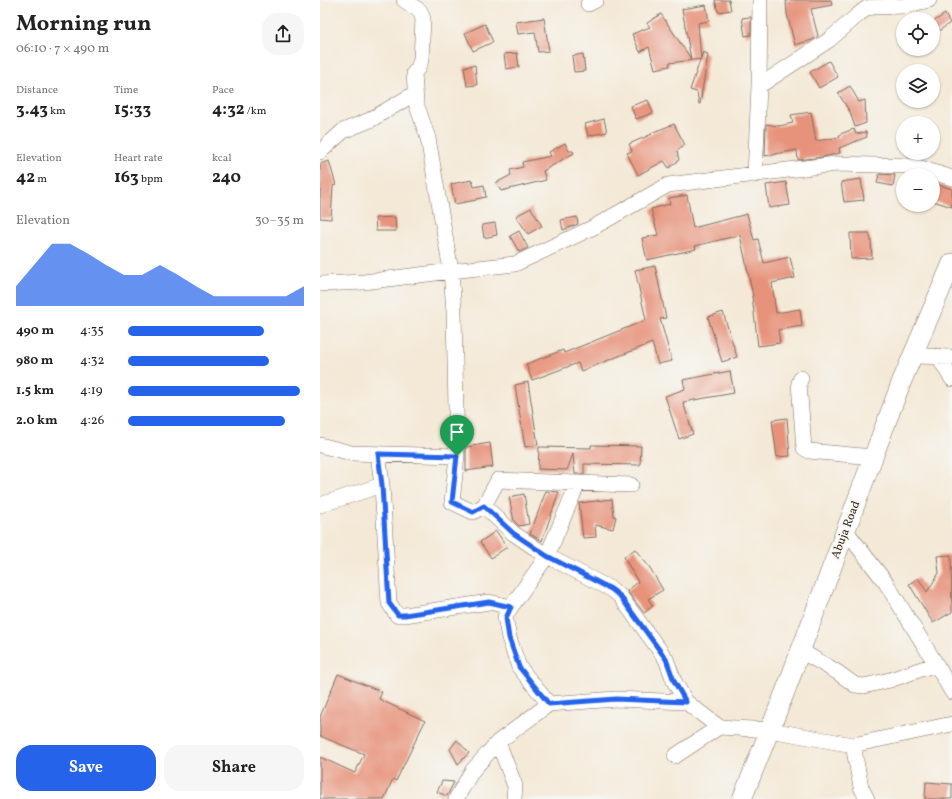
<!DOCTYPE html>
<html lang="en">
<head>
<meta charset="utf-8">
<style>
	body { margin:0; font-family:Vollkorn,serif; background:#f6f6f6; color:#222; height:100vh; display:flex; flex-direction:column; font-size:15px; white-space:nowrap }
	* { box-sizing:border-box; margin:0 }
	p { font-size:13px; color:#767676 }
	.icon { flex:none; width:22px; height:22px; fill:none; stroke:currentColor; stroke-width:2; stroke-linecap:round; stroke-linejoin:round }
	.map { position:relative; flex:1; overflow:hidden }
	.details { display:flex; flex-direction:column; background:#fff; width:320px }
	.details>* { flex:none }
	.tools { position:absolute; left:576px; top:12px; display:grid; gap:8px }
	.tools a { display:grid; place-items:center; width:44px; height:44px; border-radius:50%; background:#fff; box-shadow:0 1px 3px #0004; font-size:20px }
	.pin { position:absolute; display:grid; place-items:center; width:34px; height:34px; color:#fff; margin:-41px -17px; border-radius:50% 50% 50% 0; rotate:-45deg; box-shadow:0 0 4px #0007 }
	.pin .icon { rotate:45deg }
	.round { display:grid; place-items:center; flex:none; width:42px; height:42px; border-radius:16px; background:#f6f6f6 }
	.headline { display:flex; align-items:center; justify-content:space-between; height:68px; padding:0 16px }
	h1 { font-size:22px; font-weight:700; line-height:30px }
	.stats { display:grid; grid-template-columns:repeat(3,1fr); gap:6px; height:68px; padding:4px 16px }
	.stats div { display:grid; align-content:center }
	.stats b { font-size:17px; font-weight:700 }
	.stats small { font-size:11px; font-weight:400 }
	.stats p { font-size:11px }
	.chart { height:112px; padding:8px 16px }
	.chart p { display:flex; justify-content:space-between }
	.chart svg { width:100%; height:72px; margin-top:4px; fill:#2563eb; opacity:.7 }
	.button { display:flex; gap:8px; margin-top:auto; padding:8px 16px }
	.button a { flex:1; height:46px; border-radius:16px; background:#2563eb; color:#fff; font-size:16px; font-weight:700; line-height:46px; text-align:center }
	.button a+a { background:#f6f6f6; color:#222 }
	ul { padding:0 16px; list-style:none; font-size:13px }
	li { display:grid; grid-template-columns:64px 48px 1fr; align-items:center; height:30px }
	li i { height:10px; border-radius:5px; background:#2563eb }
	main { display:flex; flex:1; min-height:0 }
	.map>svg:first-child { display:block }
	.building { fill:#e7937b }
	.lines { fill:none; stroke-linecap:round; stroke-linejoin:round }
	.minor-casing { stroke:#7c6d5f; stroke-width:16 }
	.major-casing { stroke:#7c6d5f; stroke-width:20 }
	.minor { stroke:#fff; stroke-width:15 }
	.major { stroke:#fff; stroke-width:19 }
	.route-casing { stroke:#fff; stroke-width:8 }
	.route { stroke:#2563eb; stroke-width:5 }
	.labels { text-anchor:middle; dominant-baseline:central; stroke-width:3; stroke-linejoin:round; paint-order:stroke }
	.street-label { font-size:12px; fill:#3b2a1e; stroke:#f6f6f2 }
</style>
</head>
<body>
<main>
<section class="details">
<div class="headline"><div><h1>Morning run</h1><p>06:10 · 7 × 490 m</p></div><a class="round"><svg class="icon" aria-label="share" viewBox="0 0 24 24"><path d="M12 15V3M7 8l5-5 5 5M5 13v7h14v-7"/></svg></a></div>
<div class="stats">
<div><p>Distance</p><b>3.43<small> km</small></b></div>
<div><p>Time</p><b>15:33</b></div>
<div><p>Pace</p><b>4:32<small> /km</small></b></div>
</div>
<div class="stats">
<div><p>Elevation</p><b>42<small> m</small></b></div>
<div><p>Heart rate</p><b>163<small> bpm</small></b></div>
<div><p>kcal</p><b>240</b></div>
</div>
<div class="chart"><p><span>Elevation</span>30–35 m</p>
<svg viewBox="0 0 160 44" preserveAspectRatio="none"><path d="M0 44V32L10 19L20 6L30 6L40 12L50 19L60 25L70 25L80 19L90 25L100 32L110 38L120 38L130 38L140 38L150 38L160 32V44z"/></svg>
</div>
<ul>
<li><b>490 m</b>4:35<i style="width:77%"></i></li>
<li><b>980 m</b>4:32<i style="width:80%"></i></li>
<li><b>1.5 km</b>4:19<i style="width:98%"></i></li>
<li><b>2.0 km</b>4:26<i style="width:89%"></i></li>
</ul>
<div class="button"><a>Save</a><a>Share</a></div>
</section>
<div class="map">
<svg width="632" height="799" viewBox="0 0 632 799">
	<rect width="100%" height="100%" fill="#f6f6f2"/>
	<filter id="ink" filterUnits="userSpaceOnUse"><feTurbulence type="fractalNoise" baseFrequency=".025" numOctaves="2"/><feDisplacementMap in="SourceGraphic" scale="8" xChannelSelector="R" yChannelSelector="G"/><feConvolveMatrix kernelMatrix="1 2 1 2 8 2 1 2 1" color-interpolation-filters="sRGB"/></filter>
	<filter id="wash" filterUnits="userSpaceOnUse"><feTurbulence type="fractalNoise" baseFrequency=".012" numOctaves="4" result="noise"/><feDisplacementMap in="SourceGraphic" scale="16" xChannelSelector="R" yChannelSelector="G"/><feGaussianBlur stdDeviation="0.9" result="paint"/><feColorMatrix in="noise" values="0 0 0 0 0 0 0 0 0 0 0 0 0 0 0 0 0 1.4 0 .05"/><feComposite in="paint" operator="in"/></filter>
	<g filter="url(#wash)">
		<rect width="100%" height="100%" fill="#f4e9d7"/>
		<g id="blocks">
			<path class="building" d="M395,0H409L411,10L398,12Z
				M466,0H511L512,5L491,9L498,36L492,40L475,45L467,14Z
				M386,5L389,21L378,23L381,59L349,63L350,66L335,69L329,47L320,52L312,34L330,27L327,23L341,14L371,59L362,9Z
				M625,14L630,23L613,35V22Z
				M431,17V35L425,36L422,18Z
				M224,18L229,51L218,52L215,32L198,34L196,22Z
				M165,24L173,42L153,51L145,33Z
				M383,52L388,54L380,104H379L377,92L370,90Z
				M197,53L199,67L186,69L184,54Z
				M263,54L265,71L254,72L252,56Z
				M509,61L518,77L499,88L490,72Z
				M155,65L157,85L147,86L144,67Z
				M530,86L539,102L545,100L546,123L535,127L530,112L518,93Z
				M328,100L333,113L316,119L311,106Z
				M491,112L496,141L520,137V134L534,129L536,134L546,132L547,137L519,148L520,153L503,157L478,160L477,150L445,156L446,124L459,126L473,123L471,115Z
				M284,119L287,132L268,136L265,124Z
				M354,124L365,145L357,151L359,160L349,168L344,161L318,175L307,153L312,151L309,144L332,134L331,133Z
				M245,143L249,151H253L254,153L223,171L226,180L181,191L176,183L191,175L190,170L203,167L202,162L231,156L229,152Z
				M9,161L16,185L13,186L11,219L0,218V164Z
				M559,174L575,175L573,186L557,183Z
				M541,179L544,200L524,202L521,182Z
				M152,180L154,187L164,185L166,197L156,199V200L135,204L131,184Z
				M466,182L470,205L449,208L446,185Z
				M613,183L632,189V207L613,201Z
				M367,195L373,228L427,214L434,240L438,239L444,263L470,257L475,278L452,283L456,313L480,309L482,326L458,330L460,343L438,346L432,296H433L420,235L375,246L376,249L327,260L322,238L338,235L331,209L350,204L349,198Z
				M211,208L222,226L208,234L196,216Z
				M75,217L76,231H56L55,218Z
				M257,217L258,224L243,230L241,220Z
				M175,223L177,235L164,238L162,225Z
				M199,231L208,248L199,252L190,236Z
				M530,233H549L551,240L552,258L531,259Z
				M335,266L346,318L340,319L352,361L338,364L332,343L261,371L258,363L212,380L206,364L243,350L244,353L326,320L315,270Z
				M403,312L417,357L402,362L388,317Z
				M410,371L414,393L363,402L373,434L359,439L345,396L365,389L363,380Z
				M208,382L218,445L205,447L195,385Z
				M467,418L470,456L457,457L452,420Z
				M170,443L173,467L146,471V447Z
				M271,445L321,446L320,465L264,464V474H255L253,454L247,470L218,469L219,447L271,448Z
				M226,491L239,492L222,541L210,534Z
				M204,494L209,524L199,526L194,521L189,497Z
				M292,499L294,516L296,517L293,529L275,525L276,537L263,538L259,503Z
				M176,531L187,547L171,558L160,542Z
				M315,549L330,568L343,590L328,599L333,606L324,613L307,591L318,582L304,557Z
				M631,555L632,612L613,623L589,584L598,578L607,592L619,573L617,556Z
				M18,674L62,692L59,699L105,721L76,781L73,779L64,799H0V757L35,773L44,754L0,736V717Z
				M137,740L149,753L138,764L130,749Z
				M122,781L134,782L127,796L117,792Z
				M606,782L632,784V799H605Z"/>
		</g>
	</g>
	<g filter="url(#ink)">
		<use href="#blocks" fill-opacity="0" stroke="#7c6d5f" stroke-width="1"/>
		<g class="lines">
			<defs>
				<path id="minor" d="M84,0L100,11L103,19L101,60L98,68L94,73L96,103L108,138L131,271L134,312L137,456
					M268,4L276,0
					M439,86L509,40L539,14L547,8L553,7L584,6L609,0
					M0,152L23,131L50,120L94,94
					M435,175L439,86L440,0
					M0,284L44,282L131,271L195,264L272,228L348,185L516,164L594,166L632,178
					M593,356L632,357
					M618,356L632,379
					M481,378L479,383L484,448L489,451L553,457
					M0,445L31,453L137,456L132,502L153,512L164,506L193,533L227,556L291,589L300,596L346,659L354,681L366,702L399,727L450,730L533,745L632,724
					M258,483L227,556L191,607L185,617L189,638L199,667L229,704L296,699L366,702
					M62,485L69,603L77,615H85L169,602L191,607
					M0,505L62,485L58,454
					M164,506L178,480L311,485
					M526,531L566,583L619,669L632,692
					M481,651L517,672L535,685L544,686L570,680L616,664
					M178,742L195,786L194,799
					M533,745L541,787L547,799
					M355,756L399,727
					M136,799L152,771L178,742L229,704"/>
				<path id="major" d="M422,799L465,692L581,383L632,263"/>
			</defs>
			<use href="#minor" class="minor-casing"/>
			<use href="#major" class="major-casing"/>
			<use href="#minor" class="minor"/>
			<use href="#major" class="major"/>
		</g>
	</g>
	<g class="lines" filter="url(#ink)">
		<defs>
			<path id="route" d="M58,454L137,456L132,502L153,512L164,506L193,533L227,556L291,589L300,596L346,659L354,681L366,702L296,699L229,704L199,667L189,638L186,618L191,607L169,602L85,615H78L69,603L62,485Z"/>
		</defs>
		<use href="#route" class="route-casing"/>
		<use href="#route" class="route"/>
	</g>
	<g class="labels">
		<g class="street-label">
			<text transform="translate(526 530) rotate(-69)">Abuja Road</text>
		</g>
	</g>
</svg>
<div class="tools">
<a><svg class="icon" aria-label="locate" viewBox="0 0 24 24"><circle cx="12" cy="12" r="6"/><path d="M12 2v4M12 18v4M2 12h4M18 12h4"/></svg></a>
<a><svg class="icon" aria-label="layers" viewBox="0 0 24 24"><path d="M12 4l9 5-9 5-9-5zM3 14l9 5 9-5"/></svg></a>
<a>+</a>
<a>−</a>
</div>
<div class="pin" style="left:137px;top:456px;background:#1e9e55"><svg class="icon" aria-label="arrive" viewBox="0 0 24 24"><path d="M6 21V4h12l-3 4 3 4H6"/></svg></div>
</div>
</main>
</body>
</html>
